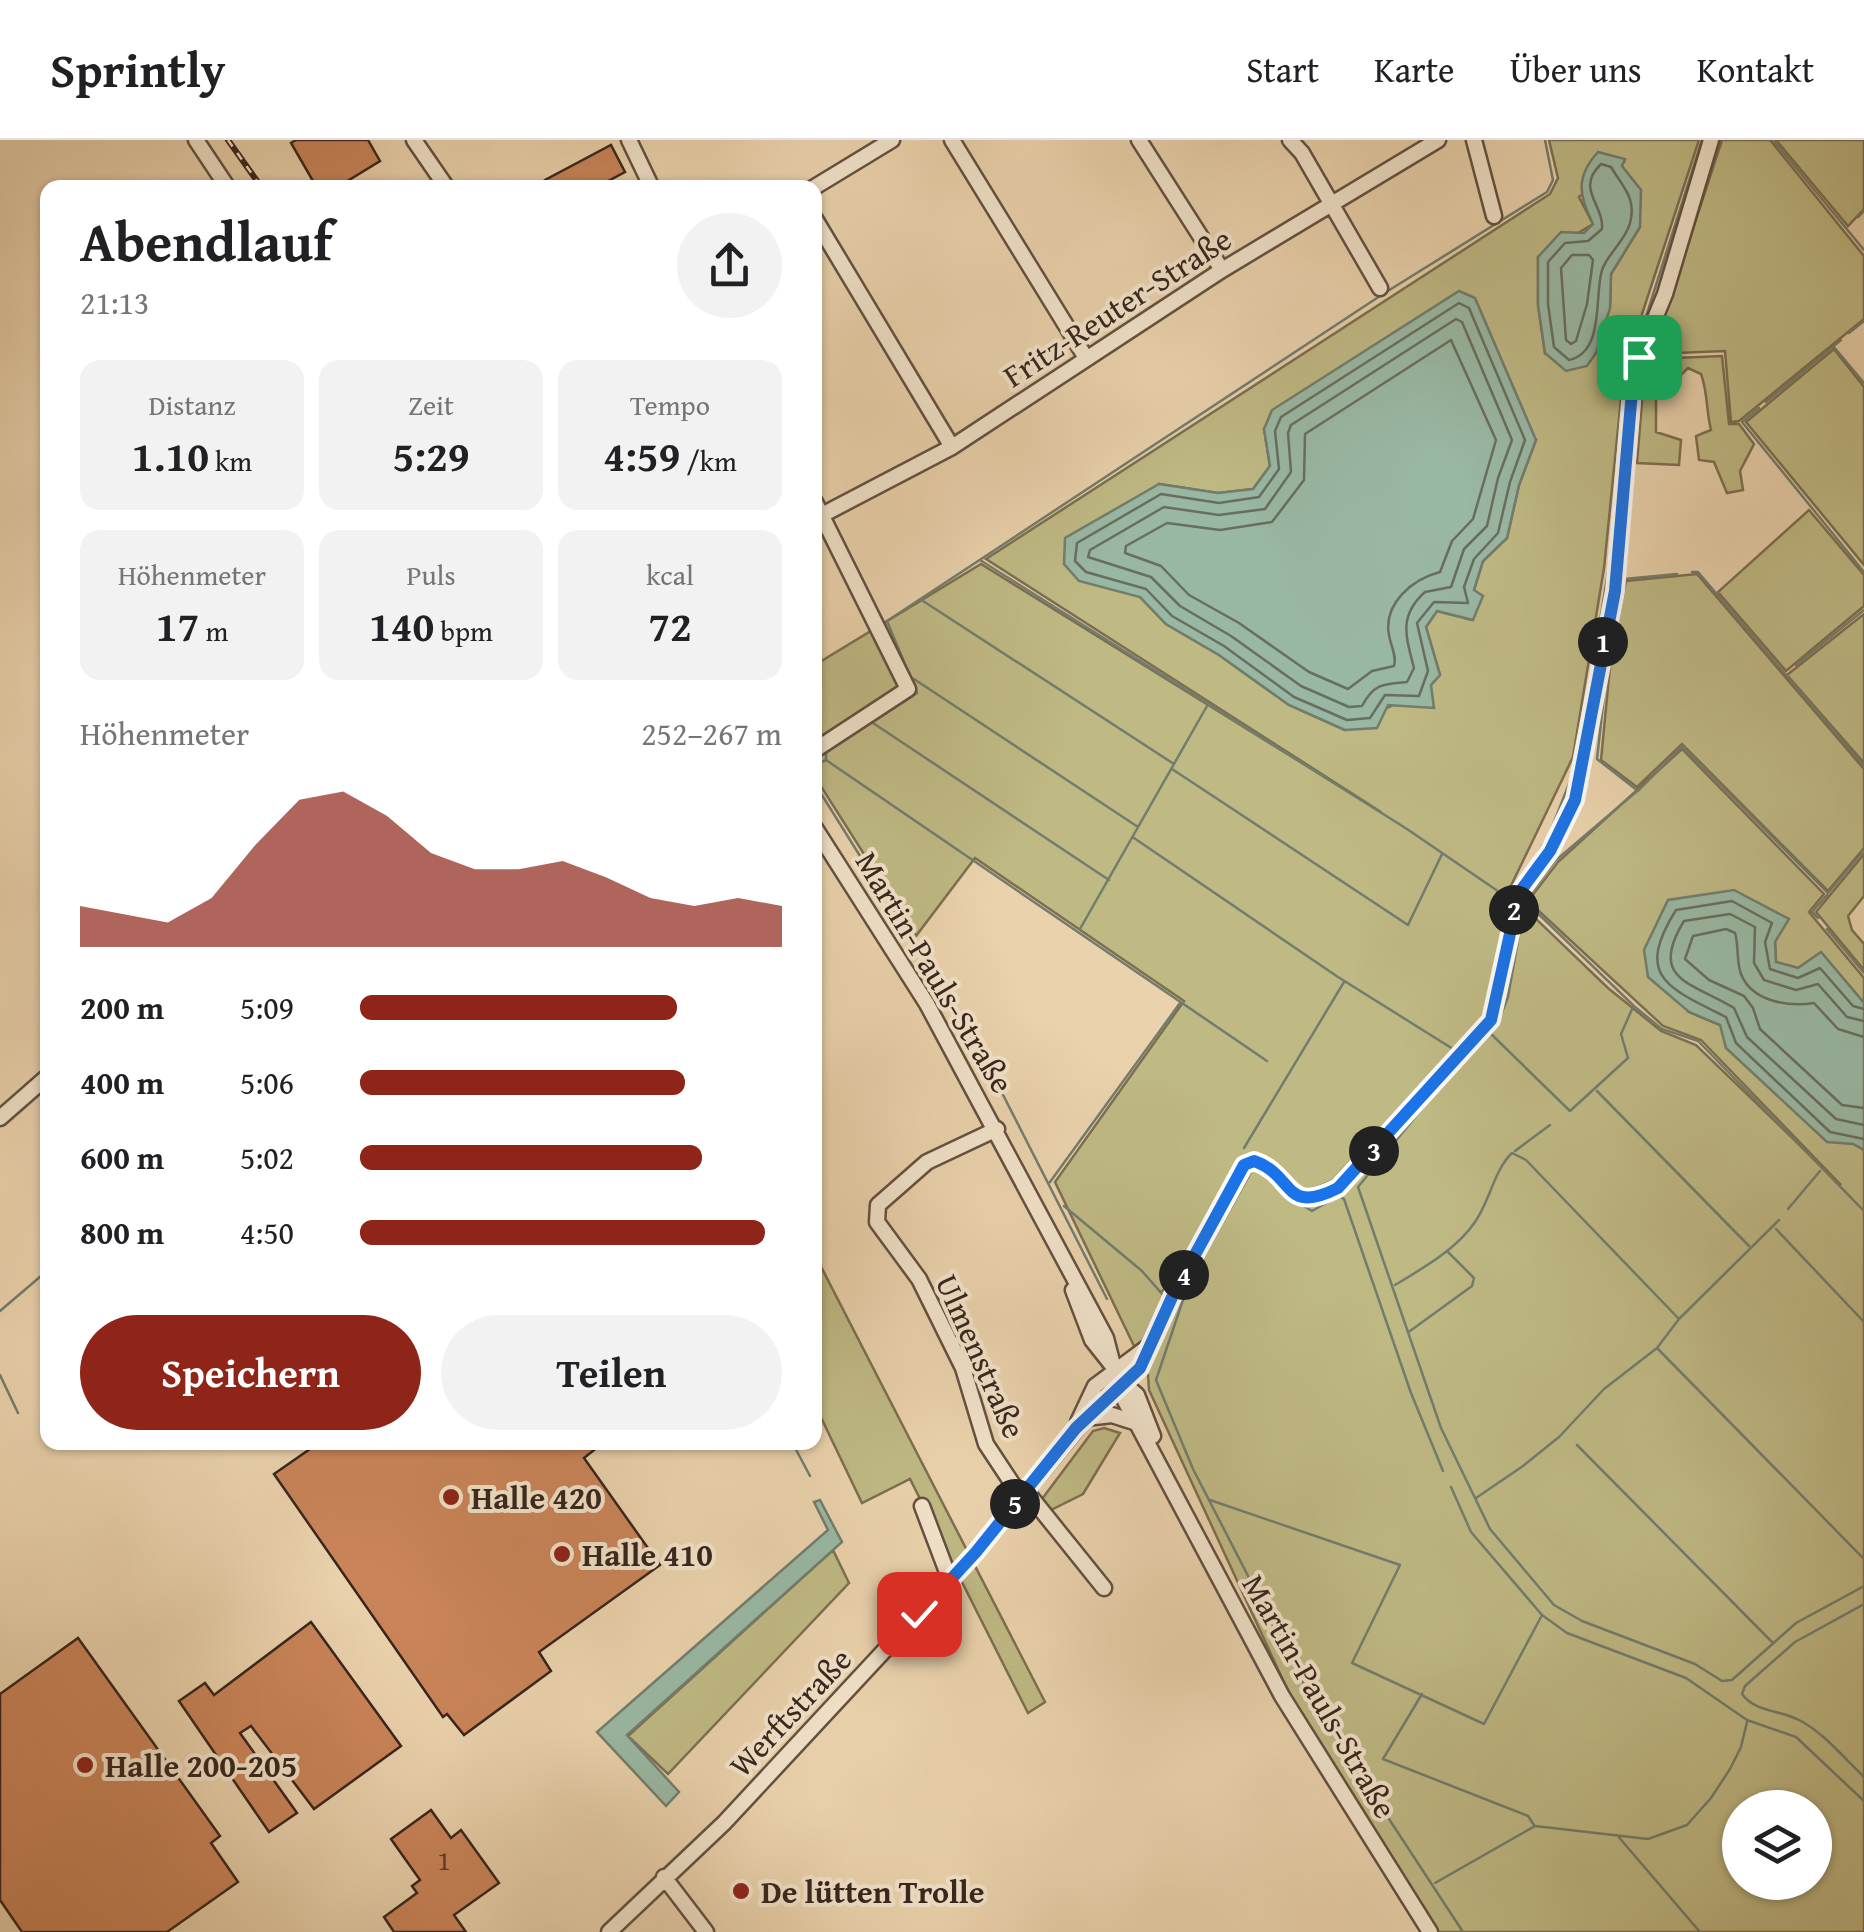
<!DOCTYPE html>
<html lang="de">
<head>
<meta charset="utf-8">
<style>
	body { margin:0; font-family:"Gentium Book Plus",serif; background:#f2f2f2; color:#202124; height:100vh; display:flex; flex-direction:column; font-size:38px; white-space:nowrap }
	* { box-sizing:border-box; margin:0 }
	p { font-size:32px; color:#757577 }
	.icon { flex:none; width:55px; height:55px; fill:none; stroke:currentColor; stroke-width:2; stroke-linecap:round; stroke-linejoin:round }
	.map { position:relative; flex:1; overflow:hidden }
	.sheet { position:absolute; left:40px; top:40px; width:782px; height:1270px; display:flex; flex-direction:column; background:#fff; border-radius:20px; box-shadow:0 2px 8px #0004 }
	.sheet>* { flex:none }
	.buttons { position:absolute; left:1722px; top:1650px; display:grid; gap:20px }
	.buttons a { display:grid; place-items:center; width:110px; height:110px; border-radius:50%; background:#fff; box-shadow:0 2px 8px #0004; font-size:50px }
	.pin { position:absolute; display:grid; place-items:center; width:85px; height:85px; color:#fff; margin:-42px; border-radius:20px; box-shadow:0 5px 15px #0006 }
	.km { position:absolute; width:50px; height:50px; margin:-25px; border-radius:50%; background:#222; color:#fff; font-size:28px; line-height:50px; text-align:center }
	.round { display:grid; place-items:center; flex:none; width:105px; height:105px; border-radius:52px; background:#f2f2f2 }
	.headline { display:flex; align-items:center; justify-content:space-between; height:170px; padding:0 40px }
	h1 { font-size:55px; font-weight:800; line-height:75px }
	.stats { display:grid; grid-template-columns:repeat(3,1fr); gap:15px; height:170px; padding:10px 40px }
	.stats div { display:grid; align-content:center; border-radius:20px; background:#f2f2f2; text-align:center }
	.stats b { font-size:42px; font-weight:800 }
	.stats small { font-size:28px; font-weight:400 }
	.stats p { font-size:28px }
	.chart { height:280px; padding:20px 40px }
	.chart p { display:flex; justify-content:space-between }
	.chart svg { width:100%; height:180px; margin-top:10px; fill:#8f2418; opacity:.7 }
	.action { display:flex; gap:20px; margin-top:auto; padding:20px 40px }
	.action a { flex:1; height:115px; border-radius:60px; background:#8f2418; color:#fff; font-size:40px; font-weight:800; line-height:115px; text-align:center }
	.action a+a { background:#f2f2f2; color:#202124 }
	ul { padding:0 40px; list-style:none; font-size:32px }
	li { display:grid; grid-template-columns:160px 120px 1fr; align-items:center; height:75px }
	li i { height:25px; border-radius:12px; background:#8f2418 }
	header { display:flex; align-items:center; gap:60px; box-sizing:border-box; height:140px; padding:0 50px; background:#fff; border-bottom:2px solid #e0e0e0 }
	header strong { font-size:48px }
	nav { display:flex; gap:55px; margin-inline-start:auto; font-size:35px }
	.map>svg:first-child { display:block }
	.green { fill:#bfb984; stroke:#7c6f50; stroke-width:2.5; fill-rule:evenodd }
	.water { fill:#99b8a4; stroke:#727d6e; stroke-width:2.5 }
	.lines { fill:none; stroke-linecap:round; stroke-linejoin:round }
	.shore { stroke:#686e60; stroke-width:2.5 }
	.stream { stroke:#727d6e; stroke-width:2.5 }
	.building { fill:#ca8459; stroke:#38251d; stroke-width:2.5 }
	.minor-casing { stroke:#645041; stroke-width:19 }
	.minor { stroke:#f1e2c9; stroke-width:14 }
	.rail-casing { stroke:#38251d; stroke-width:6 }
	.rail { stroke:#f1e2c9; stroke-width:2.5; stroke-dasharray:8; stroke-linecap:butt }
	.route-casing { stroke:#fff; stroke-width:20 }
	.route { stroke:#1a73e8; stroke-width:12 }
	.poi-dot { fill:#8f2418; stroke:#f1e2c9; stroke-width:4 }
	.labels { text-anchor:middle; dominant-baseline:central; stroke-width:8; stroke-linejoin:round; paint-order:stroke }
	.number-label { font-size:28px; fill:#5c3d2c }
	.street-label { font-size:32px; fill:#38251d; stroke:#f1e2c9 }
	.poi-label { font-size:32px; font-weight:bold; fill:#38251d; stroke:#f1e2c9; text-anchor:start }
</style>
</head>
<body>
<header>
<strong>Sprintly</strong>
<nav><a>Start</a><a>Karte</a><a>Über uns</a><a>Kontakt</a></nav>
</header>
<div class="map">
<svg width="1864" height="1792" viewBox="0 0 1864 1792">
	<rect width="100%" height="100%" fill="#ead2ac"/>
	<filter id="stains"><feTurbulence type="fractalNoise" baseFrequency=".002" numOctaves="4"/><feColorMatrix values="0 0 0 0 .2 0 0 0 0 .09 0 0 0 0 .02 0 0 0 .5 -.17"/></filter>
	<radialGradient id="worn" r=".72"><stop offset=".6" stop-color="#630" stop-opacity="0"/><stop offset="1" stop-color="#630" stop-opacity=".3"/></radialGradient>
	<path class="green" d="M1549,0H1699L1624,229L1604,428L1573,617L1508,752L1608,848L1661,891L1696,905L1841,1045L1701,900L1663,886L1528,761L1558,722L1682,609L1824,754L1809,772L1864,838V863L1821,813L1798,828L1776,822L1775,802L1689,872L1720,885L1864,1010V1792H1437L1289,1553L1149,1250L1148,1235L1055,1042L1184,861L975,718L916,796L815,637V525L981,424L1381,672L986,419L1550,54L1558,38ZM1625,20L1621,26L1640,87L1611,134L1610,168L1545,213L1538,165V117L1593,84L1579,57ZM1264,289L1536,300L1519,345L1507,398L1483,421L1474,450L1472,480L1437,471L1426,487L1440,535L1431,545L1345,590L1289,565L1219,515L1166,484L1140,457L1159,344L1218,353L1253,349L1270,326ZM1740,1668H1815V1742H1740Z
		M1722,0H1770L1864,116V179L1739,281L1731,282L1725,211L1652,214Z
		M1776,0H1864V69L1848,86Z
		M1834,209L1864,247V425L1746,282Z
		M1722,216L1729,284H1739L1754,304L1740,331L1743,350L1727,353L1714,322L1699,320L1696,296L1711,290C1706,270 1708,253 1701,234L1688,228L1656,259V292L1681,300L1679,325L1637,323L1643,249L1652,219Z
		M1809,370L1864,435V466L1786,531L1718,452Z
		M1697,434L1864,629V708L1828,751L1682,604L1637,647L1601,620L1611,516L1626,441Z
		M1864,474V623L1787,535Z
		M1864,714V756L1848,776L1852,790L1864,804V830L1816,772Z
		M815,1115L1045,1562L1028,1573L910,1339L862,1363L815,1265Z
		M1104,1288L1120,1293L1083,1354L1051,1370L1042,1359L1093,1291Z
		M833,1410L849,1443L668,1634L628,1596Z"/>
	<path class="water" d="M1598,12L1625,19L1622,26L1641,50L1640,87L1611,134L1610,168L1596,213L1587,226L1566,231L1545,213L1538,165V117L1561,92L1584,93L1593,84C1579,56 1575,37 1598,12Z
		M1459,151L1475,158L1536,300L1519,345L1507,398L1483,421L1474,450L1483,456L1473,480L1437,471L1426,487L1440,535L1431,545L1434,568L1388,565L1377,588L1345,590L1289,565L1219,515L1166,484L1140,457L1079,441L1064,424L1065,398L1159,344L1218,353L1253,349L1270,326L1264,289L1272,270Z
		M1734,750L1789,779L1775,802L1776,822L1798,828L1821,812L1864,863V1010L1853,1004L1827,1002L1726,908L1720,885L1689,872L1648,837L1644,810L1668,760Z
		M820,1360L842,1402L627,1595L679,1652L666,1666L597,1592L828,1390L814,1362Z"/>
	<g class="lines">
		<path class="shore" d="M1601,24L1611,27C1622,46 1637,58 1630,83C1626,100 1608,113 1602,130C1594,156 1605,212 1569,220L1554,207L1548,164V122L1565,103L1588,101L1602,89C1604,64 1575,49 1601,24Z
			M1572,115H1589L1593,120L1587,164L1576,201L1571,204L1566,200L1561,128Z
			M1459,163L1469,168L1525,300L1510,342L1498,393L1474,419L1464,447L1468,463L1434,462L1417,483L1428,531L1419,556L1385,555L1370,578L1347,580L1294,557L1224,506L1172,476L1146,449L1086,432L1075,421L1077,403L1161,354L1219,363L1259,357L1279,329L1275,291L1281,277Z
			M1456,179L1462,182L1512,300L1498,338L1487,386L1464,409L1451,447L1425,452C1398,476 1406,497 1414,528L1407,542C1384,544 1374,543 1362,566L1349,567L1301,546L1231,496L1180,466L1151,437L1088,417L1090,410L1164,367L1219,375L1265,369L1291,332L1288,293L1291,285Z
			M1451,200L1496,300L1473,379L1452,401L1440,432C1413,439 1383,463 1389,495C1391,507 1397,516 1394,526L1372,531L1348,549L1309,532L1239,483L1189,455L1161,426L1125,413L1126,406L1167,383L1220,390L1272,382L1304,340L1305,294Z
			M1864,869L1853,866L1820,828L1798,838L1770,829L1765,802L1772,783L1732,761L1676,770C1634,837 1668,848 1726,877L1736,903L1830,992L1864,999
			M1864,881L1847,877L1818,844L1796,850L1764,840L1754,823L1755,787L1730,774L1684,781C1648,840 1691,842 1734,868L1747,897L1836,979L1864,985
			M1864,897L1838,889L1814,863C1789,867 1752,862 1741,834C1736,821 1739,805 1735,793L1726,789L1693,796L1685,819L1709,840L1744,856L1753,868L1760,889L1842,965L1864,968"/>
		<path class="stream" d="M1773,0L1864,110
			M1696,75L1720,0
			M1858,77L1864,71
			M1849,193L1864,181
			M1639,199L1702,0
			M1833,206L1864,243
			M1766,262L1841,200
			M1759,268L1742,282L1864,432
			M1637,269L1655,198
			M980,420L1407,689L1508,758
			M1625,420L1628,376
			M1692,432H1698L1864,626
			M1622,448L1624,439L1677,434
			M920,459L1174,624
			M1796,525L1864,470
			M1607,529L1597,619L1638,651L1682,606L1828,753L1864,710
			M914,539L1138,687
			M1584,579L1610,420L1625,255
			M873,583L1109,740
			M826,620V612L917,553L887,481L1383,154L1547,52L1553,40L1545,0
			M815,625L826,620L1267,921
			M1172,629L1408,785L1442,714
			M815,644L945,852
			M1134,698L1338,837L1453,909L1428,939
			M1529,728L1549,695L1574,631
			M1525,761L1634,866L1662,889L1698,901L1864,1071
			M1818,778L1812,772L1827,755
			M1080,789L1207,566
			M1827,789L1864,833
			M1501,801L1511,756
			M956,871L987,923
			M1499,880L1508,857L1525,761L1555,721L1636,652
			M1489,892L1570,971L1628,918L1621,894L1633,867
			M1448,937L1358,1047L1441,1288L1490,1389L1554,1465L1582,1481L1695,1524L1722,1541L1732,1540L1796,1483L1864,1446
			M996,941L1107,1159
			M1597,951L1749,1106
			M1244,1008L1344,842
			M1515,1011L1550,985
			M1341,1031L1365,1008
			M1050,1042L1180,863
			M1283,1052L1258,1029L1252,1030L1188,1145L1156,1240L1193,1329L1315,1566L1463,1792
			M1289,1057L1312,1071L1339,1056L1344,1059L1411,1253L1443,1331
			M1064,1066L1142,1131L1163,1155
			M1788,1069L1820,1031
			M1776,1089L1864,1182
			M1395,1145C1423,1128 1456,1110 1475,1082C1490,1061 1494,1030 1512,1013L1526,1020L1679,1179
			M1160,1152L1169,1147L1237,1022
			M0,1171L48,1130
			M1410,1191L1472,1146L1474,1138L1447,1111
			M1658,1209L1864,1419
			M0,1235L18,1273
			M792,1302L810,1336
			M1577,1305L1772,1502
			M1451,1347L1471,1392L1542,1475L1567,1493L1686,1538L1747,1580L1796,1597L1864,1661
			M1476,1358L1523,1326L1559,1297L1604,1249L1657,1208L1679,1179L1779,1080
			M1210,1360L1400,1425L1352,1523L1484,1584L1542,1475
			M1864,1464L1795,1502L1745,1546L1742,1554C1755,1572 1780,1570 1799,1580C1823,1592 1844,1618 1864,1637
			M1422,1554L1383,1619L1528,1676L1534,1685
			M1617,1695L1700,1792
			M1435,1743L1535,1686L1648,1699L1687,1685L1711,1658L1730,1629L1741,1607L1747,1582"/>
	</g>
	<path class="building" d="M296,0H368L380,21L336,48H317L291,3Z
		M611,5L625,32L595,48H549L545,40Z
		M320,1302H604L584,1318L660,1425L539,1512L551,1531L464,1595L447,1574L443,1577L274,1334Z
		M311,1482L401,1606L314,1669L251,1586L240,1593L297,1673L269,1692L179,1561L205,1543L214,1555Z
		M78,1498L220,1696L211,1703L238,1742L167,1792H22L0,1760V1554Z
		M431,1670L451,1698L461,1690L499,1743L454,1775L466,1792H394L384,1777L417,1753L412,1746L420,1740L391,1699Z"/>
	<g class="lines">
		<defs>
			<path id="minor" d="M196,0L228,48
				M414,0L447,48
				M629,0L652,48
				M952,0L1086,218
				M1139,0L1222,130
				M1290,0L1302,13L1380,148
				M1474,0L1494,76
				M813,48L892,0
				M815,79L952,307
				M815,362L908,549L815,610
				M822,375L952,307L1222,130L1438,0
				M815,688L927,864L1106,1198L1114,1229
				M0,978L48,936
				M997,989L927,1022L878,1065L877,1082L919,1139L963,1228L986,1304L1021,1357
				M1073,1150L1092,1200L1111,1224
				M1122,1242L1137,1255L1153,1296
				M1123,1244L1125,1261L1282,1556L1430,1792
				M1086,1278L1112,1275L1137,1283
				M1078,1282L1095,1246L1150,1205
				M1026,1351L1104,1448
				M922,1366L950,1440
				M664,1737L706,1792
				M609,1792L724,1683L976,1412L1077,1288L1139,1228L1173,1155L1245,1025L1254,1021C1295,1035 1283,1076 1338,1047L1491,880L1519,753L1550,711L1575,660L1615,451L1632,251L1639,217L1665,154L1711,0"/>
		</defs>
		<use href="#minor" class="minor-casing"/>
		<use href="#minor" class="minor"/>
		<defs>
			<path id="rail" d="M228,0L262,48"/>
		</defs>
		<use href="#rail" class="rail-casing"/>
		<use href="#rail" class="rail"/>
	</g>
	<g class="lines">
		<defs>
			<path id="route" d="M919,1474L976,1412L1076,1288L1140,1228L1173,1155L1244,1025L1254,1021C1295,1035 1283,1076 1338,1048L1491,880L1519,753L1550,711L1575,660L1615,451L1632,251L1639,217"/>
		</defs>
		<use href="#route" class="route-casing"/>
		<use href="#route" class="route"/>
	</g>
	<g class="poi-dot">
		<circle cx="451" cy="1357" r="10"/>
		<circle cx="562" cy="1414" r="10"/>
		<circle cx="85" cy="1625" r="10"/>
		<circle cx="741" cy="1751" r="10"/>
	</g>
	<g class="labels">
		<g class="number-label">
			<text x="444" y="1719">1</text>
		</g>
		<g class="street-label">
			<text transform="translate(1117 167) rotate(-33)">Fritz-Reuter-Straße</text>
			<text transform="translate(935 832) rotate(59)">Martin-Pauls-Straße</text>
			<text transform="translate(981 1216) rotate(66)">Ulmenstraße</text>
			<text transform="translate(1320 1556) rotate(60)">Martin-Pauls-Straße</text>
			<text transform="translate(790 1572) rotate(-47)">Werftstraße</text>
		</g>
		<g class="poi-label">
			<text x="471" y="1357">Halle 420</text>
			<text x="582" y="1414">Halle 410</text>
			<text x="105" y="1625">Halle 200-205</text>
			<text x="761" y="1751">De lütten Trolle</text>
		</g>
	</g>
	<rect width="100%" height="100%" filter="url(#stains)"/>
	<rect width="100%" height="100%" fill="url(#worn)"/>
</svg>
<div class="buttons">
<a><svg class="icon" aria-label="layers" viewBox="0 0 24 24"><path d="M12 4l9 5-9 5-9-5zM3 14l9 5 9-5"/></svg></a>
</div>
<div class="pin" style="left:1639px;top:217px;background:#1e9e55"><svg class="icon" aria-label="arrive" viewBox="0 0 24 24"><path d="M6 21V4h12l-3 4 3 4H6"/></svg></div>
<div class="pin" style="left:919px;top:1474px;background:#d93025"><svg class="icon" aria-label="check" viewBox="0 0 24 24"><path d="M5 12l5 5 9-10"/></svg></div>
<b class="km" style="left:1603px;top:502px">1</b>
<b class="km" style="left:1514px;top:770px">2</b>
<b class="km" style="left:1374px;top:1011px">3</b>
<b class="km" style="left:1184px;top:1135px">4</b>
<b class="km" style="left:1015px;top:1364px">5</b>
<section class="sheet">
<div class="headline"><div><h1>Abendlauf</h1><p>21:13</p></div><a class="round"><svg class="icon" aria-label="share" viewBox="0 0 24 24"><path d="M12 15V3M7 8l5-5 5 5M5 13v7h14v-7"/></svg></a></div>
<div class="stats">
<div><p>Distanz</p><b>1.10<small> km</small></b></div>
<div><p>Zeit</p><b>5:29</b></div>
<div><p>Tempo</p><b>4:59<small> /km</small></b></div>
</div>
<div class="stats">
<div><p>Höhenmeter</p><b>17<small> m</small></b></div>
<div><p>Puls</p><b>140<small> bpm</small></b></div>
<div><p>kcal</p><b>72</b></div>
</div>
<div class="chart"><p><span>Höhenmeter</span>252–267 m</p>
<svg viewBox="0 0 160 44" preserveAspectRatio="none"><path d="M0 44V34L10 36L20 38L30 32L40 19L50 8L60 6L70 12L80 21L90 25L100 25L110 23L120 27L130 32L140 34L150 32L160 34V44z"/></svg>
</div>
<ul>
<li><b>200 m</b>5:09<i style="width:75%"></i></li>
<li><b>400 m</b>5:06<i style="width:77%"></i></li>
<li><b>600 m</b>5:02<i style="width:81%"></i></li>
<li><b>800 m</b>4:50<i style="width:96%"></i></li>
</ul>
<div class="action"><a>Speichern</a><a>Teilen</a></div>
</section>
</div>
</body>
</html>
